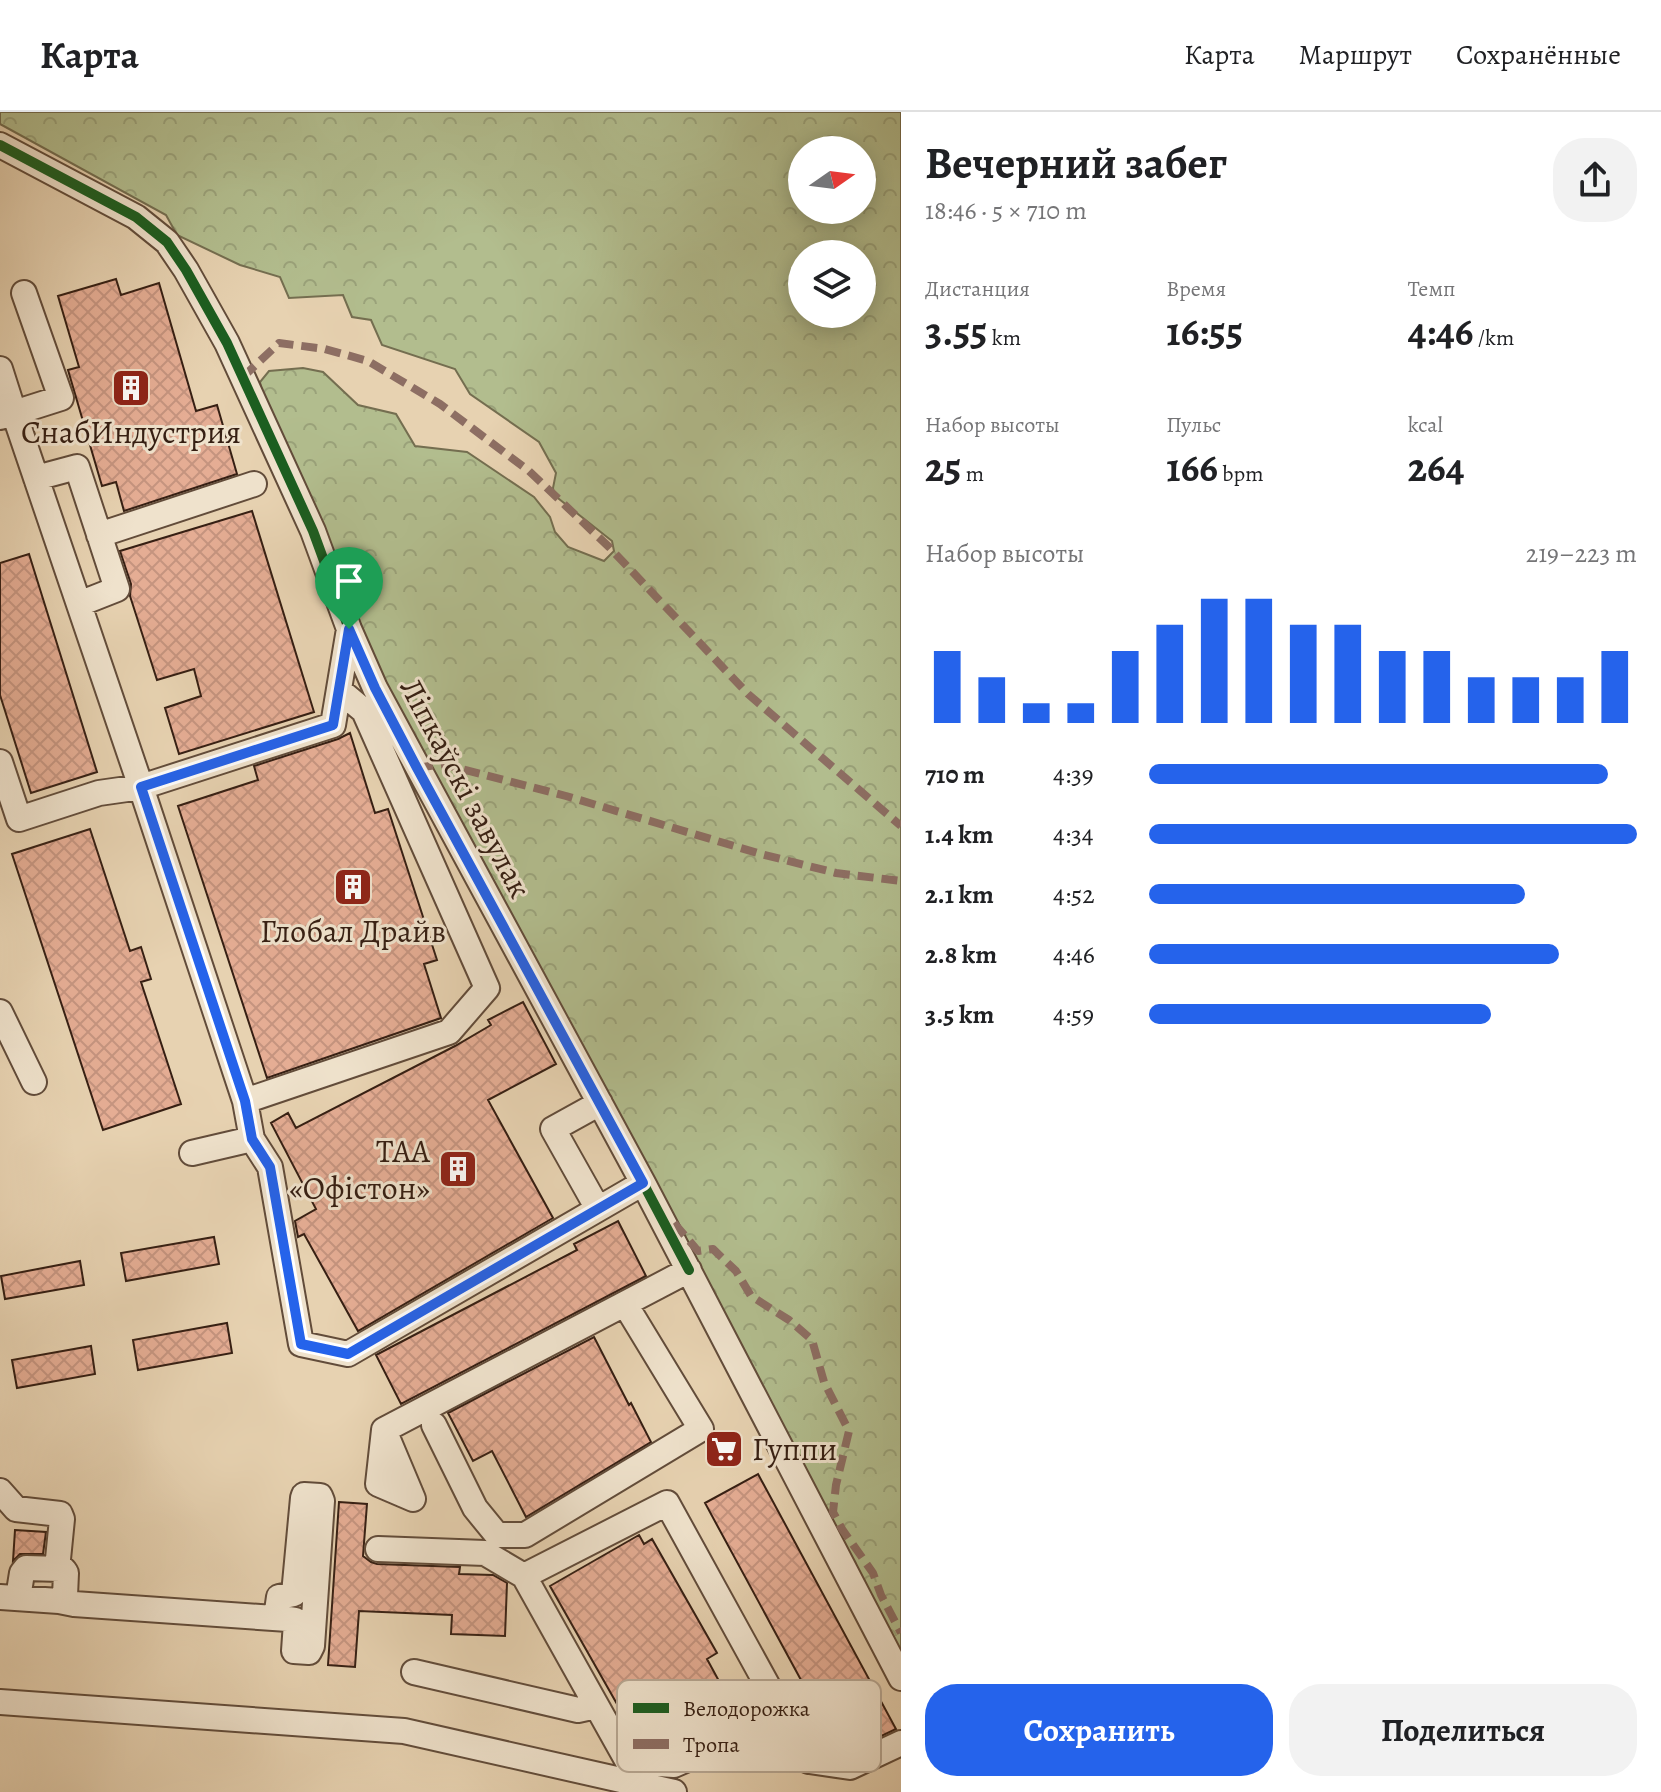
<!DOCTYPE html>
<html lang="ru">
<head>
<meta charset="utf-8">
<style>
	body { margin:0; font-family:Alegreya,serif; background:#f2f2f2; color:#202124; height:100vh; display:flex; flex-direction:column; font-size:30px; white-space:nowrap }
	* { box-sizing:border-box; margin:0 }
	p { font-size:26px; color:#757577 }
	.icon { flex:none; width:44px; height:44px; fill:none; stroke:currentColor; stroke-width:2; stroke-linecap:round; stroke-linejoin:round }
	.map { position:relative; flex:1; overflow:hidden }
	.drawer { display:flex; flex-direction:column; background:#fff; width:760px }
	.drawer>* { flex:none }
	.needle { width:52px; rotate:76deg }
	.buttons { position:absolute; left:788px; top:24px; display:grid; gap:16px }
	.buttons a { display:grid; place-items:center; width:88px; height:88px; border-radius:50%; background:#fff; box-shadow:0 4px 20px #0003; font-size:40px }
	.pin { position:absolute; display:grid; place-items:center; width:68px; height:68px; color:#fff; margin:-82px -34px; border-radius:50% 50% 50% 0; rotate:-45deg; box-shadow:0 0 8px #0007 }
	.pin .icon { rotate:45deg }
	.round { display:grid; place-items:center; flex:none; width:84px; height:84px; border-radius:32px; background:#f2f2f2 }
	.overview { display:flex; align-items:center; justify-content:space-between; height:136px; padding:0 24px }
	h1 { font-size:44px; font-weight:700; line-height:60px }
	.stats { display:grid; grid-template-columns:repeat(3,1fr); gap:12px; height:136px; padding:8px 24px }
	.stats div { display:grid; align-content:center }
	.stats b { font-size:40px; font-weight:700 }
	.stats small { font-size:22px; font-weight:400 }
	.stats p { font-size:22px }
	.chart { height:224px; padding:16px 24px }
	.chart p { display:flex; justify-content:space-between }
	.chart svg { width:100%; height:144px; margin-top:8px; stroke:#2563eb; stroke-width:6 }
	.button { display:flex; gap:16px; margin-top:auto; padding:16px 24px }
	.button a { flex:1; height:92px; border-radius:32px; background:#2563eb; color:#fff; font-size:32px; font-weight:700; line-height:92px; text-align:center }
	.button a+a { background:#f2f2f2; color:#202124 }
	ul { padding:0 24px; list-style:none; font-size:26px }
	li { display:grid; grid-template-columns:128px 96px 1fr; align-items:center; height:60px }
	li i { height:20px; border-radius:10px; background:#2563eb }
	header { display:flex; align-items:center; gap:48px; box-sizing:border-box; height:112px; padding:0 40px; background:#fff; border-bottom:2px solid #e0e0e0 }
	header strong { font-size:38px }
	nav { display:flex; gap:44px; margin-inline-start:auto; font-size:28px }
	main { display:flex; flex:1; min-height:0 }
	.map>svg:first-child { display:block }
	.forest { fill:url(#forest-crowns); stroke:#746e50; stroke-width:2; fill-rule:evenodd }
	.building { fill:url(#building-cross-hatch); stroke:#361f13; stroke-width:2 }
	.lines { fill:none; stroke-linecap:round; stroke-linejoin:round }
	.minor-casing { stroke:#624c3a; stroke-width:28 }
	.minor { stroke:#efe2cc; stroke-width:24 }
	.quiet { stroke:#8d6e63; stroke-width:8; stroke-dasharray:16 8; stroke-linecap:butt }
	.cycleway-casing { stroke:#efe2cc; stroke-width:15 }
	.cycleway { stroke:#1b5e20; stroke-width:10 }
	.route-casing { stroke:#fff; stroke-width:16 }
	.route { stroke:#2563eb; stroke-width:10 }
	.labels { text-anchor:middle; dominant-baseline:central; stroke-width:6; stroke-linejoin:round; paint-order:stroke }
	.poi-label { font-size:32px; fill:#361f13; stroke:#efe2cc }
	.street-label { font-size:32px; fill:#361f13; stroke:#efe2cc }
	.key { fill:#efe2cc; stroke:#b8a894; stroke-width:2 }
	.key-label { font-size:22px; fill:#361f13 }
</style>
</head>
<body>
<header>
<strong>Карта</strong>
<nav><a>Карта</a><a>Маршрут</a><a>Сохранённые</a></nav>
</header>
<main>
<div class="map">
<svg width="901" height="1680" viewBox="0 0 901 1680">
	<defs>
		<pattern id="forest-crowns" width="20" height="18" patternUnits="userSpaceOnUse" patternTransform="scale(2)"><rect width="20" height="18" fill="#b2bd8e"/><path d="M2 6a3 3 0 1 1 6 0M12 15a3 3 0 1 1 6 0" fill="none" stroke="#9aa27a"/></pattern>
		<pattern id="building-cross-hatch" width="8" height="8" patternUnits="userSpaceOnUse" patternTransform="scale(2)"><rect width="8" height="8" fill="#e5ad94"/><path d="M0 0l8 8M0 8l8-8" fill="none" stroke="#c5947f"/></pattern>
	</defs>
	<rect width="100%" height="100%" fill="#e7d2b1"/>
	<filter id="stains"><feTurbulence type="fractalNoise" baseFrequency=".0025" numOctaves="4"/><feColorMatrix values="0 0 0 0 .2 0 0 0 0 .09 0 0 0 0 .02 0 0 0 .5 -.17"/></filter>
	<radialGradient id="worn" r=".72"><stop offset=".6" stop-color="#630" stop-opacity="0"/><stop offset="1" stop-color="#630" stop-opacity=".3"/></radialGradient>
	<path class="forest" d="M0,0H901V1544L364,539L262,282L260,270L269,259L303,256L323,260L358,293L396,302L415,334L467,340L534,385L550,405L555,420L568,435L604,449L614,439L612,429L554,383L553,376L556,361L539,330L470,282L455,257L382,233L371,208L352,205L343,183L289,186L280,165L240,153L177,123L166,103L0,12ZM802,38H862V98H802ZM802,142H862V202H802Z"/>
	<path class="building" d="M116,167L121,183L159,171L196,299L217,293L237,362L124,399L116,370L102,374L68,258L79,255L58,184Z
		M252,399L314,600L179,642L165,596L201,584L194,557L157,568L130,484L131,472L120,439Z
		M29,442L97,660L31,681L0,583V451Z
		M350,621L375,701L388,697L437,848L424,852L441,906L267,966L178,694L258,668L254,654L338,627Z
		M90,717L130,839L141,835L151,867L141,870L181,992L103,1018L12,742Z
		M523,890L556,952L488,988L553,1106L358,1219L304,1122L298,1125L295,1109L316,1097L271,1011L288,1001L296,1016L455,934L491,913L488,908Z
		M618,1109L646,1164L401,1292L376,1243L577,1138L574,1132Z
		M214,1125L219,1152L126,1169L121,1141Z
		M80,1149L84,1173L5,1187L1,1164Z
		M227,1211L232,1241L138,1258L133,1228Z
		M594,1225L629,1293L631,1291L651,1330L526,1405L492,1339L473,1349L448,1301Z
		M91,1234L95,1262L17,1276L12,1248Z
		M758,1362L896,1617L848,1640L839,1638L705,1391Z
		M339,1390L367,1392L363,1444L371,1450L377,1452L460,1455L459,1462L493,1463L507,1471L505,1524L451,1522L452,1503L359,1499L355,1555L328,1553Z
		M15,1418L46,1420L43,1442H20L13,1449Z
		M639,1423L644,1432L652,1427L717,1541L707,1547L731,1591L671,1625L677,1635L671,1638L663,1637L659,1631L650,1636H642L550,1474Z"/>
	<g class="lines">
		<defs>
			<path id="minor" d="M0,33L136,105L167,130L186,158L227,231L313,419L349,517L375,576L643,1071L901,1566
				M0,257L14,301L61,286L24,181
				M0,305L14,301L141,675L245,989L252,1027L270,1055L301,1232L348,1242L643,1071
				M36,366L77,355L117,477L79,492
				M99,423L254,372
				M0,650L19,707L99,681L141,675L333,613L349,517
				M0,900L34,970
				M245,989L449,920L487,876L364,599L339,578
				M192,1041L252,1027
				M598,1097L553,1017L600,991
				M434,1313L475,1396L497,1423H525L701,1317L625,1192
				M384,1318L413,1387L378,1372L384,1318L689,1158
				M0,1379L16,1397L60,1402L62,1407L57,1457
				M378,1437L485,1441L524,1464L628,1650L674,1653L745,1622L809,1649L850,1655L901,1631
				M524,1464L667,1391L809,1649
				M0,1485L59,1489L63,1488L65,1484L66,1461L64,1458L60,1457L26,1456L22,1461L18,1486
				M59,1489L74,1492L288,1507L295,1508L296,1510L294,1539L309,1540L312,1534L322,1389L320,1384L304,1383L303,1386L294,1482L279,1485L276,1506
				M414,1560L578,1598L596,1594
				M0,1590L404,1619L674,1680"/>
		</defs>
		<use href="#minor" class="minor-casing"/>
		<use href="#minor" class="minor"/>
		<path class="quiet" d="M243,265L279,231L325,237L368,249L440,292L529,359L609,435L748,582L901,714
			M417,656L442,652L566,684L761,742L836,761L901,769
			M674,1111L698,1139L713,1137L736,1159L751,1184L789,1208L812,1228L824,1270L849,1319L836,1373L833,1400L842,1417L873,1461L881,1483L901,1521"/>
		<defs>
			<path id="cycleway" d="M0,33L136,105L167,130L186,158L227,231L313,419L349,517L375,576L643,1071L689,1158"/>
		</defs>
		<use href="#cycleway" class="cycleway-casing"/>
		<use href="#cycleway" class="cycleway"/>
	</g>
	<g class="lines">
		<defs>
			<path id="route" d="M349,517L375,576L417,656L643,1071L348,1242L301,1232L270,1055L252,1027L245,989L141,675L333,613Z"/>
		</defs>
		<use href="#route" class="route-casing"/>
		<use href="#route" class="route"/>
	</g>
	<defs>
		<symbol id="building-square" viewBox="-11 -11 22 22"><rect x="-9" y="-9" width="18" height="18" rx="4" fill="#8f2418" stroke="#efe2cc"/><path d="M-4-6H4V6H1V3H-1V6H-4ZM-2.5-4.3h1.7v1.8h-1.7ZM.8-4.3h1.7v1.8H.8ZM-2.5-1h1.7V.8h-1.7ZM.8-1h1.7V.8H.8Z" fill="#fff"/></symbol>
		<symbol id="supermarket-square" viewBox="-11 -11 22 22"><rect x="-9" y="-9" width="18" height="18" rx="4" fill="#8f2418" stroke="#efe2cc"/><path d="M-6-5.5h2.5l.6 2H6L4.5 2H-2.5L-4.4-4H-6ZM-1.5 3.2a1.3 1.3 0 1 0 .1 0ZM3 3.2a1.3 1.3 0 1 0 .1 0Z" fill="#fff"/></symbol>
	</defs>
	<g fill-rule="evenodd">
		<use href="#building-square" x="109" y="254" width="44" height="44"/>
		<use href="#building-square" x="331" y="753" width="44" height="44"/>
		<use href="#building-square" x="436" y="1035" width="44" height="44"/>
		<use href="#supermarket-square" x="702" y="1315" width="44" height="44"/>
	</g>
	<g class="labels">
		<g class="poi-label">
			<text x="131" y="320">СнабИндустрия</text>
			<text x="353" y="819">Глобал Драйв</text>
			<text x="430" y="1039" text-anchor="end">ТАА<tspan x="430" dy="37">«Офістон»</tspan></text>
			<text x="752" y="1337" text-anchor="start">Гуппи</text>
		</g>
		<g class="street-label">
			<text transform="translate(466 676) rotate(62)">Ліпкаўскі завулак</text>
		</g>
	</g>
	<rect x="617" y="1568" width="264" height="92" rx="12" class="key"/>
	<rect x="633" y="1591" width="36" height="10" fill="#1b5e20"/>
	<rect x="633" y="1627" width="36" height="10" fill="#8d6e63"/>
	<g class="key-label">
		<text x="683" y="1604">Велодорожка</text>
		<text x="683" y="1640">Тропа</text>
	</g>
	<rect width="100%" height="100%" filter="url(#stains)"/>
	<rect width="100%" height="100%" fill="url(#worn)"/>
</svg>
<div class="buttons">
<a><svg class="needle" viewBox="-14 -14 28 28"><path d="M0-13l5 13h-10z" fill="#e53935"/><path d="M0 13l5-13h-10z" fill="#757577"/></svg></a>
<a><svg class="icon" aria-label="layers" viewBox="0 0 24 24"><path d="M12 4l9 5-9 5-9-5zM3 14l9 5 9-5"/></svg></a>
</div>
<div class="pin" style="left:349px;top:517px;background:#1e9e55"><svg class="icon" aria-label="arrive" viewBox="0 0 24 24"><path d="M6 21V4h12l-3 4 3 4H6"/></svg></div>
</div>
<section class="drawer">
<div class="overview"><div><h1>Вечерний забег</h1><p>18:46 · 5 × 710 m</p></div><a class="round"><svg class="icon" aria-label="share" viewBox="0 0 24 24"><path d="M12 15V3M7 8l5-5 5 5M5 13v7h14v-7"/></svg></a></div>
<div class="stats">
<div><p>Дистанция</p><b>3.55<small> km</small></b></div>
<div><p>Время</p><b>16:55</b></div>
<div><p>Темп</p><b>4:46<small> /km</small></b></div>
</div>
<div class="stats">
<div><p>Набор высоты</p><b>25<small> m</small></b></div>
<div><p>Пульс</p><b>166<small> bpm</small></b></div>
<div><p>kcal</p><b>264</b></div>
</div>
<div class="chart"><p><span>Набор высоты</span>219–223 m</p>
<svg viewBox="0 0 160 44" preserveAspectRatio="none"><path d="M5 44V22M15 44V30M25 44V38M35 44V38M45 44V22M55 44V14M65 44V6M75 44V6M85 44V14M95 44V14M105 44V22M115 44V22M125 44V30M135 44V30M145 44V30M155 44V22"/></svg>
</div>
<ul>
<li><b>710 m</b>4:39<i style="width:94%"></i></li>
<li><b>1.4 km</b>4:34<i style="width:100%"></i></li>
<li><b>2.1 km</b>4:52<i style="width:77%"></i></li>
<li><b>2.8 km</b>4:46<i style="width:84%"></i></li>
<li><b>3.5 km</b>4:59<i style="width:70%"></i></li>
</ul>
<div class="button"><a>Сохранить</a><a>Поделиться</a></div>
</section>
</main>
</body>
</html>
